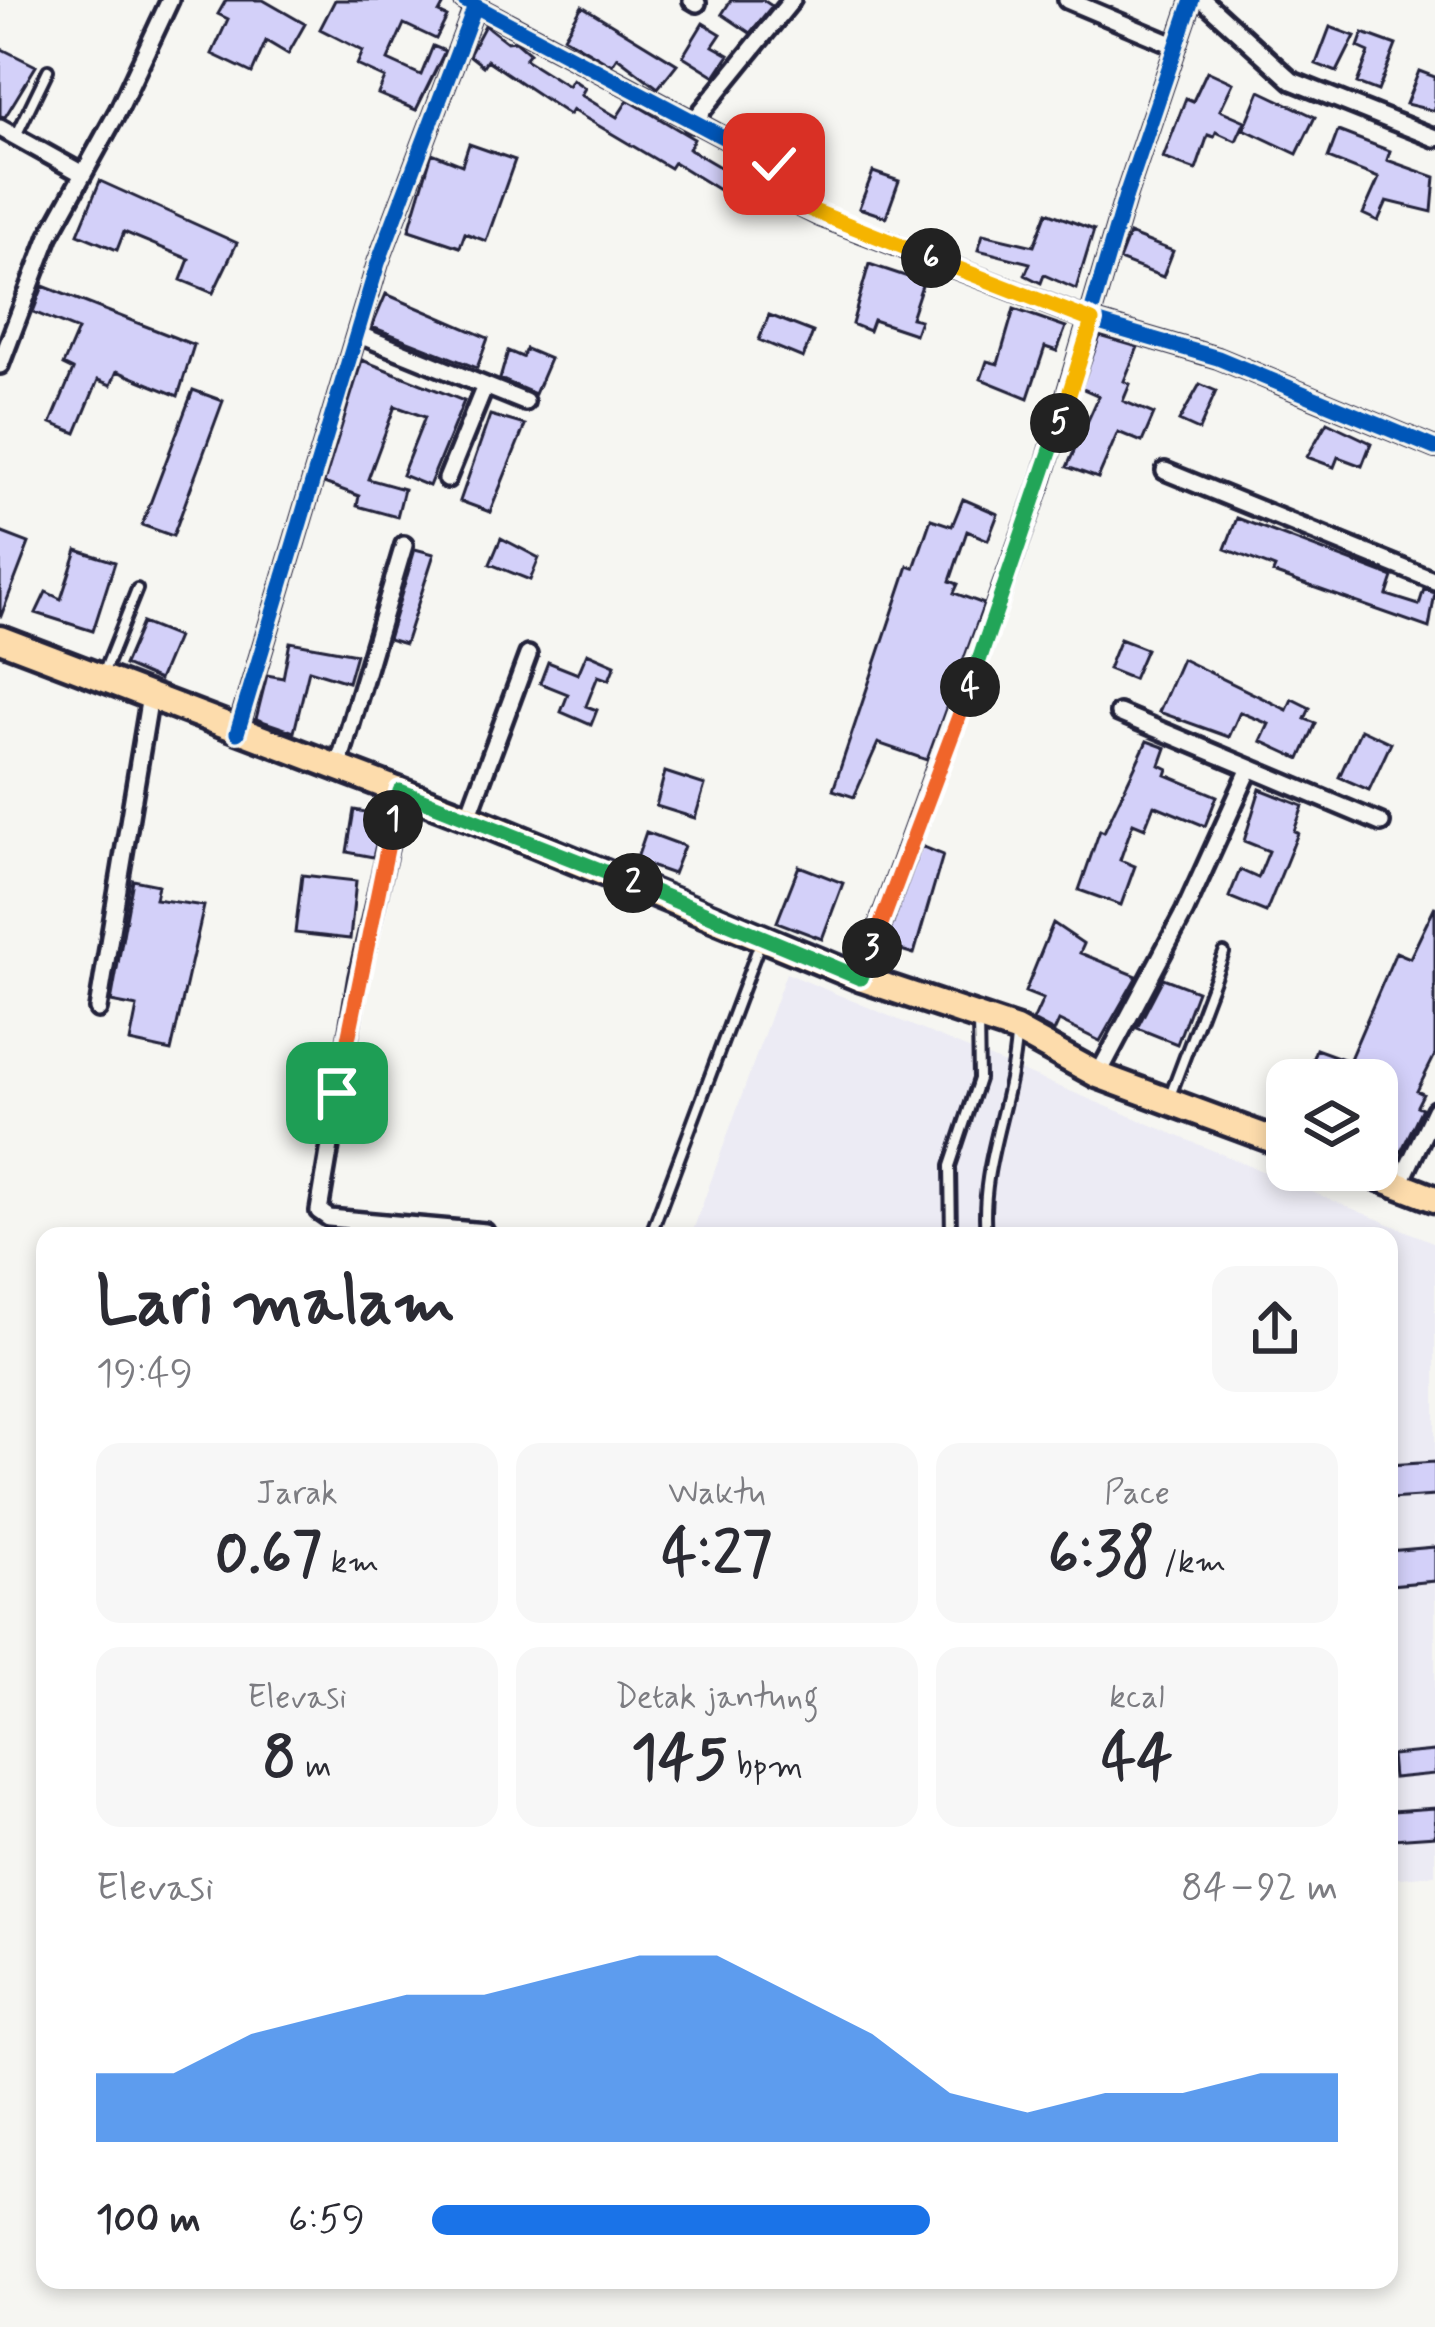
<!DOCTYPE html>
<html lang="id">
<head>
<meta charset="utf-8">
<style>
	body { margin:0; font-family:Mynerve,sans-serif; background:#f7f7f7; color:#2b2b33; height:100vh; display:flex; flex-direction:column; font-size:45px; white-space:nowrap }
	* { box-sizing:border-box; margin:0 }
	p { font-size:39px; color:#7c7c81 }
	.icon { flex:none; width:66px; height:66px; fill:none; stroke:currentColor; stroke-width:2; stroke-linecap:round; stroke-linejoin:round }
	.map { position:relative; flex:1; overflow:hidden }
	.drawer { position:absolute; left:36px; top:1227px; width:1362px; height:1062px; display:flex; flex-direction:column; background:#fff; border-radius:24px; box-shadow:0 6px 18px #0003 }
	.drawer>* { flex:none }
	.tools { position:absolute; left:1266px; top:1059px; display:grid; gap:24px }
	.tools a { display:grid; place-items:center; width:132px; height:132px; border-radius:24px; background:#fff; box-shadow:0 6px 18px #0003; font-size:60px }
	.pin { position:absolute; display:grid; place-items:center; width:102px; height:102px; color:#fff; margin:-51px; border-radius:24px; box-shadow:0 6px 18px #0006 }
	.km { position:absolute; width:60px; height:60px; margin:-30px; border-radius:50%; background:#222; color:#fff; font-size:33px; line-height:60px; text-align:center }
	.round { display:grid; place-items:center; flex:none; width:126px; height:126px; border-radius:24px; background:#f7f7f7 }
	.head { display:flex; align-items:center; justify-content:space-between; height:204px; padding:0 60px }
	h1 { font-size:66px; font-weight:800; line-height:90px }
	.figures { display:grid; grid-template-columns:repeat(3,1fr); gap:18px; height:204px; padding:12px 60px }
	.figures div { display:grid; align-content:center; border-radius:24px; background:#f7f7f7; text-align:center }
	.figures b { font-size:60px; font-weight:800 }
	.figures small { font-size:33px; font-weight:400 }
	.figures p { font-size:33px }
	.chart { height:336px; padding:24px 60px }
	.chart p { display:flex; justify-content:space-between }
	.chart svg { width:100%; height:216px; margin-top:12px; fill:#1a73e8; opacity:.7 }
	ul { padding:0 60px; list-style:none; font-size:39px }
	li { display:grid; grid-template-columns:192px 144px 1fr; align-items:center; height:90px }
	li i { height:30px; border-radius:15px; background:#1a73e8 }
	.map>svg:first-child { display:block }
	.built { fill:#ecebf4 }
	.building { fill:#d3d0f9; stroke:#22223b; stroke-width:3 }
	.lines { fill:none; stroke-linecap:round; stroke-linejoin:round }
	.service-casing { stroke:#22223b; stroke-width:16 }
	.minor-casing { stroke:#22223b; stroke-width:24 }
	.primary-casing { stroke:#22223b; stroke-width:33 }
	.service { stroke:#f6f6f2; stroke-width:8 }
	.minor { stroke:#f6f6f2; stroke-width:15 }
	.primary { stroke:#fddcac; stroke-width:24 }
	.cycleway-casing { stroke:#f6f6f2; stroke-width:22 }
	.cycleway { stroke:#0057b8; stroke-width:15 }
	.split-1-casing { stroke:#fff; stroke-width:24 }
	.split-2-casing { stroke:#fff; stroke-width:24 }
	.split-3-casing { stroke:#fff; stroke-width:24 }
	.split-4-casing { stroke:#fff; stroke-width:24 }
	.split-5-casing { stroke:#fff; stroke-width:24 }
	.split-6-casing { stroke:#fff; stroke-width:24 }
	.split-7-casing { stroke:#fff; stroke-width:24 }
	.split-1 { stroke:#f0652b; stroke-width:15 }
	.split-2 { stroke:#22a559; stroke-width:15 }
	.split-3 { stroke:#22a559; stroke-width:15 }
	.split-4 { stroke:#f0652b; stroke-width:15 }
	.split-5 { stroke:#22a559; stroke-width:15 }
	.split-6 { stroke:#f5b400; stroke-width:15 }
	.split-7 { stroke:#f5b400; stroke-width:15 }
</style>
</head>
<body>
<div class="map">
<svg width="1435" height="2327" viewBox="0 0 1435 2327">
	<rect width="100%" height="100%" fill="#f6f6f2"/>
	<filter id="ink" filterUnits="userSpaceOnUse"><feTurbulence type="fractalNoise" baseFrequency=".00833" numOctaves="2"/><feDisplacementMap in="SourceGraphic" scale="24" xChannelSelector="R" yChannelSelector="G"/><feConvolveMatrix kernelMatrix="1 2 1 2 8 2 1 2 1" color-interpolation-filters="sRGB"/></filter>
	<g filter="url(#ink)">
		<path class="built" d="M786,973L1435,1243V1875L1389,1879V1236H691Z"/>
		<path class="building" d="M226,0H263L305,24L288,54L266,41L252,73L212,54L228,19L218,14Z
			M335,0H446L439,13L447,17L436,39L404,24L388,60L421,75L433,46L445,51L416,110L378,94L385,78L357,65L363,51L320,29Z
			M731,0H763L772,6L750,33L722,14Z
			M582,6L677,64L658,88L617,57L612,65L564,37Z
			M703,23L721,34L713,46L729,55L715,76L683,56Z
			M485,25L507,42L516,41L530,53L525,59L568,86L572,79L585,88L581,95L617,117L628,100L694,139L689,149L735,176L724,193L674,162L670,168L572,110L569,115L487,60L483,66L469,55Z
			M1330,27L1355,36L1337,72L1316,64Z
			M1363,33L1396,45L1378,91L1357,83L1369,52L1358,47Z
			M0,48L36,66L5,117L0,116Z
			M1207,71L1233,83L1220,110L1245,121L1236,141L1216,132L1214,137L1208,135L1196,170L1163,158L1186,98L1193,101Z
			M1419,71L1435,77V111L1406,104Z
			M1260,91L1315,117L1297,154L1244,129Z
			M1338,131L1390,151L1387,160L1435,177L1432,212L1387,201L1378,221L1363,214L1379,178L1328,158Z
			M469,144L515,160L486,241L465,233L460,247L409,230L432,153L462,165Z
			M873,172L899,181L886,217L859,208Z
			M100,181L237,243L213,293L181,280L189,259L124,232L117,250L78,234Z
			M1047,212L1094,230L1076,289L1044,275L1041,283L1025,275L1030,263L978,250L983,234L1034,246Z
			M1129,234L1173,251L1163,277L1119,260Z
			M869,264L923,282L911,318L920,320L915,334L873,320L869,331L852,324Z
			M43,286L194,345L178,396L117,371L111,385L98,380L76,433L51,423L73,370L63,365L78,330L33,312Z
			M386,294L488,338L477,368L372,327Z
			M1014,309L1066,327L1057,351L1045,347L1028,398L981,379L987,361L998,364Z
			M769,315L813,332L803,358L759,340Z
			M1100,336L1138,347L1124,381L1130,384L1123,401L1154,414L1142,442L1118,432L1098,478L1067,467L1099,396L1081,388Z
			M526,349L550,359L535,394L500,379L508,351L522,357Z
			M362,360L464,401L429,486L402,475L425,417L395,406L368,479L404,489L397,517L357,506L359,496L324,483Z
			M1200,384L1216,391L1199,430L1179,421Z
			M193,390L223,401L173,536L142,525Z
			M490,415L525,425L490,512L460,501Z
			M1327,422L1371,443L1362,466L1338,457L1334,467L1307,457Z
			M963,499L998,514L988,540L967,531L950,581L958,584L954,593L984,604L927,760L878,743L854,797L833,790L908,566L914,568L931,519L952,526Z
			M1237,518L1393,577L1387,595L1419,605L1424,589L1435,593L1429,628L1273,573L1275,568L1225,549Z
			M0,532L29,543L1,616H0Z
			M501,538L539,558L530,580L490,564Z
			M415,549L434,554L405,644L388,639Z
			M77,550L115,562L93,631L36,613L46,592L61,599Z
			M142,623L177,637L159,680L124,665Z
			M1120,639L1146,649L1133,679L1108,669Z
			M290,642L356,654L348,682L309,670L294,732L256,719L267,675L283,678Z
			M587,653L615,665L609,680L598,676L586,706L597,710L591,725L561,712L568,694L540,683L548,662L578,674Z
			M1182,659L1287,710L1292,699L1310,708L1305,719L1316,723L1300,759L1261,741L1269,724L1240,712L1229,737L1159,712Z
			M1361,729L1391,743L1369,790L1339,777Z
			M1147,741L1166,748L1160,765L1168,769L1166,775L1217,796L1205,826L1154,805L1145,828L1133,823L1120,860L1135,866L1121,905L1079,890L1100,830L1104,832Z
			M665,772L705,785L695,818L656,806Z
			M1260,789L1303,806L1294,831L1298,833L1266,912L1229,897L1240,870L1258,878L1269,851L1244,841Z
			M354,810L383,815L373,857L347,852Z
			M646,832L684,846L673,874L636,861Z
			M921,846L943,855L914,954L885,945Z
			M799,866L843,883L822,939L777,922Z
			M302,875L356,881L350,939L295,933Z
			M133,880L158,885L155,899L204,906L171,1051L130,1042L137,1007L111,1002Z
			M1435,906V1055L1417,1091L1423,1094L1417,1106L1422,1108L1401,1152L1377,1140V1080H1305L1316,1049L1349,1061L1396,952L1410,958Z
			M1053,923L1084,944L1080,953L1137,976L1100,1041L1059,1021L1054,1032L1033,1021L1043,999L1025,992Z
			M1163,978L1197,991L1177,1044L1137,1028Z
			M1435,1462V1496L1389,1499V1465Z
			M1435,1547V1581L1389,1585V1551Z
			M1435,1751V1774L1393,1778L1391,1755Z
			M1435,1808V1836L1393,1839L1392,1811Z"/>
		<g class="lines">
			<defs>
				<path id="service" d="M16,136L48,70
					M103,674L137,589
					M1170,1096L1224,953
					M650,1236L761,940
					M951,1236L950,1166L979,1079L978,1020
					M986,1236C979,1166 1011,1107 1016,1037"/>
				<path id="minor" d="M464,0L774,164L794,203L820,216L1092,321L1218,358L1435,448
					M692,0L697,3
					M1067,0L1174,45
					M1203,0L1292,81L1435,138
					M692,123L792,0
					M0,128L81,173
					M357,334L525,402
					M0,365L49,236L118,111L170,0
					M1165,471L1435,581
					M447,479L485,386
					M1119,713L1381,823
					M237,733L378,263L475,6
					M337,770L404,545
					M401,791L358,978L319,1211L329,1218L485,1232
					M468,817L528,655
					M860,978L1042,479L1126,195L1192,0
					M98,1009L150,696
					M1098,1075L1185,911L1250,768
					M1400,1184L1435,1110"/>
				<path id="primary" d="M0,639L468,817L860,978L1016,1030L1098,1075L1287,1145
					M1360,1170L1435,1199"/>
			</defs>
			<use href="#service" class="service-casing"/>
			<use href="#minor" class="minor-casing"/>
			<use href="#primary" class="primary-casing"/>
			<use href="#service" class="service"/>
			<use href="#minor" class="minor"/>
			<use href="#primary" class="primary"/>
			<defs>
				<path id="cycleway" d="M464,0L774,164L794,203L820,216L1092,321L1218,358L1435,448
					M237,733L378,263L475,6
					M860,978L1042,479L1126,195L1192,0"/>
			</defs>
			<use href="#cycleway" class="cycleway-casing"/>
			<use href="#cycleway" class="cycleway"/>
		</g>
	</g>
	<g class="lines" filter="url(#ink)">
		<defs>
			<path id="split-1" d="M337,1093L393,820"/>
			<path id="split-2" d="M393,820L400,791L633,883"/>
			<path id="split-3" d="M633,883L860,978L872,948"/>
			<path id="split-4" d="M872,948L970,687"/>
			<path id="split-5" d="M970,687L1060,423"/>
			<path id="split-6" d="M931,258L1092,321L1060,423"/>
			<path id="split-7" d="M774,164L794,203L931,258"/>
		</defs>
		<use href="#split-1" class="split-1-casing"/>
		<use href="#split-2" class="split-2-casing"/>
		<use href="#split-3" class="split-3-casing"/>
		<use href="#split-4" class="split-4-casing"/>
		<use href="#split-5" class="split-5-casing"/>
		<use href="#split-6" class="split-6-casing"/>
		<use href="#split-7" class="split-7-casing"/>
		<use href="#split-1" class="split-1"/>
		<use href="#split-2" class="split-2"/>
		<use href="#split-3" class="split-3"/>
		<use href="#split-4" class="split-4"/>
		<use href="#split-5" class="split-5"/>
		<use href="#split-6" class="split-6"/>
		<use href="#split-7" class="split-7"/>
	</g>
</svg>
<div class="tools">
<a><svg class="icon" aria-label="layers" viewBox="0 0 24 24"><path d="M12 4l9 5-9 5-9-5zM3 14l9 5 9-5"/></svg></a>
</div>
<div class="pin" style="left:337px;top:1093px;background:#1e9e55"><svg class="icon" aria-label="arrive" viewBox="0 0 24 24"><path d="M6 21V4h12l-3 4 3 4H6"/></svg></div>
<div class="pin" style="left:774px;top:164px;background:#d93025"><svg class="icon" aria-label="check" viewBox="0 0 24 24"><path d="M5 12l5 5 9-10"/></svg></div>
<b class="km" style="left:393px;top:820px">1</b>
<b class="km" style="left:633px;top:883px">2</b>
<b class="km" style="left:872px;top:948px">3</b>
<b class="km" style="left:970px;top:687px">4</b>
<b class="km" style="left:1060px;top:423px">5</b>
<b class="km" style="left:931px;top:258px">6</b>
<section class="drawer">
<div class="head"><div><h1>Lari malam</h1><p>19:49</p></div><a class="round"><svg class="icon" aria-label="share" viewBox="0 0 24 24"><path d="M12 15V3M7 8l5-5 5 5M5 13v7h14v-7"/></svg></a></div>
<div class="figures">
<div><p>Jarak</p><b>0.67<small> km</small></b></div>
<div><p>Waktu</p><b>4:27</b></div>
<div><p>Pace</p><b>6:38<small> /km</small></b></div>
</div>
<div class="figures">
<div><p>Elevasi</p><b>8<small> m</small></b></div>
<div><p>Detak jantung</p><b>145<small> bpm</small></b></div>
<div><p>kcal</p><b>44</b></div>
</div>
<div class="chart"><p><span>Elevasi</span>84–92 m</p>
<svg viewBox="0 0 160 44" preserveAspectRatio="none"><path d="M0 44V30L10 30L20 22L30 18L40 14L50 14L60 10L70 6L80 6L90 14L100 22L110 34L120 38L130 34L140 34L150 30L160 30V44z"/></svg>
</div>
<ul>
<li><b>100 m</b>6:59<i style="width:55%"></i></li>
</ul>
</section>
</div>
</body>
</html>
